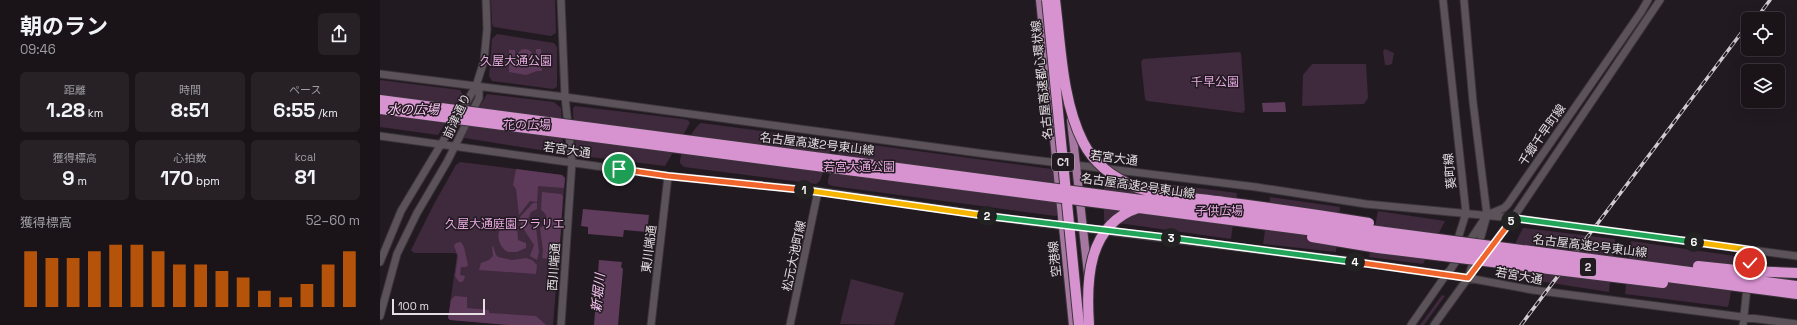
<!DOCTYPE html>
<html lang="ja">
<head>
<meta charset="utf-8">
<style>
	body { margin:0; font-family:"Space Grotesk","Noto Sans JP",sans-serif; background:#272126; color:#f1f3f6; height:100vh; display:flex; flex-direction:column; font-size:15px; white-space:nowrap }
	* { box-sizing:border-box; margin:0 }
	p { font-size:13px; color:#9f9ea2 }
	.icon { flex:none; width:22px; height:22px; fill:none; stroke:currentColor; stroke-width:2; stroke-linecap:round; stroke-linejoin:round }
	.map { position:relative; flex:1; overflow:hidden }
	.sheet { display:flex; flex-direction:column; background:#1a1419; width:380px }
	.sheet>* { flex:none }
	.buttons { position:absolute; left:1361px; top:12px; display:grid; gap:8px }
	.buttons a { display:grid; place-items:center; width:44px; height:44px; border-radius:6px; background:#1a1419; box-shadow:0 4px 16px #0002,0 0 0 1px #383338; font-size:20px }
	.scale { position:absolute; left:12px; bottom:10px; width:93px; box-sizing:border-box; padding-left:4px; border:2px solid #e5dfe4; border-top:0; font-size:11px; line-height:14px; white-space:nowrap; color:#e5dfe4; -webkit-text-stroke:3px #221a21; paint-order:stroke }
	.pin { position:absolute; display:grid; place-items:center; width:34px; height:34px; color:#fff; margin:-17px; border:2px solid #fff; border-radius:50%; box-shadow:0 1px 4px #0007 }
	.km { position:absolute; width:20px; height:20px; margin:-10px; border-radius:50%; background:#222; color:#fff; font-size:11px; line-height:20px; text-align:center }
	.round { display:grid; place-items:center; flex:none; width:42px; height:42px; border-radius:6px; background:#272126 }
	.headline { display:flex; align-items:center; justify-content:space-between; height:68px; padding:0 20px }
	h1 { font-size:22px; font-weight:700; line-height:30px }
	.metrics { display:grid; grid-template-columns:repeat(3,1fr); gap:6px; height:68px; padding:4px 20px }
	.metrics div { display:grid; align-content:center; border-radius:6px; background:#272126; text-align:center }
	.metrics b { font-size:20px; font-weight:700 }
	.metrics small { font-size:11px; font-weight:400 }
	.metrics p { font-size:11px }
	.chart { height:112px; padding:8px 20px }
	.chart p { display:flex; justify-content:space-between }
	.chart svg { width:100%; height:72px; margin-top:4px; stroke:#b45309; stroke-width:6 }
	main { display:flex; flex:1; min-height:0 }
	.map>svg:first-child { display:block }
	.green { fill:#3f293d }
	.forest { fill:#5e3a5a }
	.water { fill:#5f3b5c }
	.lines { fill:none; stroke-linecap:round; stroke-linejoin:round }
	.minor-casing { stroke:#3b353b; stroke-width:9 }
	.major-casing { stroke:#3b353b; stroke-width:10 }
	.minor { stroke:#5c525a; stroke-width:7 }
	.major { stroke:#a678a1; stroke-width:8 }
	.rail-casing { stroke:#d0cacf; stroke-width:3.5 }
	.rail { stroke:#221a21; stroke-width:2; stroke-dasharray:6; stroke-linecap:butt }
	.highway-bridge-casing { stroke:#3b353b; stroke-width:12; stroke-linecap:butt }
	.highway-bridge { stroke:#d792d0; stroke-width:10 }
	.split-1-casing { stroke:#fff; stroke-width:8 }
	.split-2-casing { stroke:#fff; stroke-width:8 }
	.split-3-casing { stroke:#fff; stroke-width:8 }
	.split-4-casing { stroke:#fff; stroke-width:8 }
	.split-5-casing { stroke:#fff; stroke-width:8 }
	.split-6-casing { stroke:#fff; stroke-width:8 }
	.split-7-casing { stroke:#fff; stroke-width:8 }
	.split-1 { stroke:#f0652b; stroke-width:5 }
	.split-2 { stroke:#f5b400; stroke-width:5 }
	.split-3 { stroke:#22a559; stroke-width:5 }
	.split-4 { stroke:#22a559; stroke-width:5 }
	.split-5 { stroke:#f0652b; stroke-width:5 }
	.split-6 { stroke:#22a559; stroke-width:5 }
	.split-7 { stroke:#f5b400; stroke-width:5 }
	.labels { text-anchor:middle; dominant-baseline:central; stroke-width:3; stroke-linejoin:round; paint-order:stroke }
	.shield { fill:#221a21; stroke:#aaa4aa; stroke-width:1 }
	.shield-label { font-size:11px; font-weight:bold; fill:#e5dfe4 }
	.park-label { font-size:12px; fill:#e5a8df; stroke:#221a21 }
	.street-label { font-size:12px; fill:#e5dfe4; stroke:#221a21 }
	.water-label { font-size:13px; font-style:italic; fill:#fbc9f5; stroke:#221a21 }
</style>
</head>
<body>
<main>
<section class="sheet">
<div class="headline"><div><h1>朝のラン</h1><p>09:46</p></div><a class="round"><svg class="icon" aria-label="share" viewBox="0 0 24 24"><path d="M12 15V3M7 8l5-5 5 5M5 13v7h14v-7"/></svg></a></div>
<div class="metrics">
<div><p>距離</p><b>1.28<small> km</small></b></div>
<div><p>時間</p><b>8:51</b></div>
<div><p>ペース</p><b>6:55<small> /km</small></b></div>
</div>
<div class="metrics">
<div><p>獲得標高</p><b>9<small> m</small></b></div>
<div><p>心拍数</p><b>170<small> bpm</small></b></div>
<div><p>kcal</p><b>81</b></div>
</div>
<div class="chart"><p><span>獲得標高</span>52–60 m</p>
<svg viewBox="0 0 160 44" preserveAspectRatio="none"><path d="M5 44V10M15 44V14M25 44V14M35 44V10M45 44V6M55 44V6M65 44V10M75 44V18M85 44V18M95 44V22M105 44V26M115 44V34M125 44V38M135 44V30M145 44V18M155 44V10"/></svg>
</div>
</section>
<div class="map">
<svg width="1417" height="325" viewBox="0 0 1417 325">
	<rect width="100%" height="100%" fill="#221a21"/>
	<path class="green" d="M111,0H175L176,33L171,36L114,27L112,24Z
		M117,34L174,43L177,47V87L173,89L112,81L109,76L112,39Z
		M1005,49L1014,53L1012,64L1009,65H1005L1003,51Z
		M859,52L861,53L865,110L863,113L767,101L765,99L761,62L763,59Z
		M932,64H986L988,98L984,104L922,106L923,75Z
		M0,80L80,90L83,95L58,135L0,127Z
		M107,94L174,102L181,108L183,147L182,151L179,153L84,138V135Z
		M195,106L303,119L308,120L310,123L285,166L202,156L197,155L196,153L193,112V108Z
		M321,123L449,140L452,146L440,181L436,184L304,167L300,163C299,155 314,126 321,123Z
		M463,141L672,169L674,170L678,215L675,216L452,186L448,184V179L461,143Z
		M80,162L182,175L185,178L173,325H129L70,320L68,318L77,255L75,253H34L31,250L54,204L76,165Z
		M724,176L857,193L851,239L724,221Z
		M890,197L960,207L956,252L883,244Z
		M998,211L1065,221L1043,264L989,257Z
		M1143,228L1235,239L1229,292L1119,275Z
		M1251,241L1355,256L1350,298L1348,307L1245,294Z
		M471,279L524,293L514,325L460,324Z
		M1062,295L1065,296L1044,325H1040Z"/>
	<path class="forest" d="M156,49H161L162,71H157L146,75L129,72V50H135L136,62C141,68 148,68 154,63L156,59Z
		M136,169L182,175L185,178L184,188L158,186L157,202L150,201L139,215L136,189L133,185Z
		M162,192L181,194L183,196L179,259L177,261L162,258L163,250L160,228C169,223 169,215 161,210Z
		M153,203H157V209L151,212L148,219L151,225L156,228L159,252L157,260L150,256L154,245L141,225L140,217Z
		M81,242L84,247L88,265L86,267H81L80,275L85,276L84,280L82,282H79L75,276L78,256L74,246L76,243Z
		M113,246L116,255L118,257L132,260L146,258L152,260L157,265L156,274L99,270L101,263L109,260L113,256L112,247Z
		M75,296L87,297V308L109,310V313L156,316L166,325H129L70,320L68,318L71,300Z"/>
	<path class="water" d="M137 57a8 8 0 1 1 16 0a8 8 0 1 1-16 0Z
		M905,102L906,112H883L882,103Z
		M203,209L269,215L267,232L244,230L243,237L208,234V227L201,226Z
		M134,222L137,225L138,240L146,243V248L137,252H128C119,247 115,235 122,226Z
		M219,260L242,262L241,267L243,269L238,325H214Z"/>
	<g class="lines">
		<defs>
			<path id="minor" d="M181,0L185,97L192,162L181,325
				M1063,0L1086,213L1076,245
				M1084,0L1093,102L1107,215L1098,247
				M0,74L185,97L606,154L876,187L986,204L1133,218L1417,256
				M0,136L288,176L438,191L652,222L971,261L1088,278L1153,290L1417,324
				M1087,245L1107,215L1124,208L1128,204L1261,12L1268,0
				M1110,249L1133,218L1280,0
				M0,262L21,211L96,86L104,61L107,29L106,0
				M1067,275L1080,255
				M0,316L17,254L37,213L67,162L99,98V92L96,86
				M271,325L288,176
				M410,325L438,191
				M1031,325L1068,272
				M1054,325L1088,278L1095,257
				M1363,325L1371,250"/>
			<path id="major" d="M660,0L693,325
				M691,120L708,274"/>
		</defs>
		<use href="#minor" class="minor-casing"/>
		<use href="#major" class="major-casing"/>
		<use href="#minor" class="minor"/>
		<use href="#major" class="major"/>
		<defs>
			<path id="rail" d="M1376,19L1390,0
				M1141,325L1368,24"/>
		</defs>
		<use href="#rail" class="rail-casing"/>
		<use href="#rail" class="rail"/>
		<defs>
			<path id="highway-bridge" d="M667,0L699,325
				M675,0C681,46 682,101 703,142C714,164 735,179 758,188C785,197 816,198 844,202C893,208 941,215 989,223
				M0,100L1417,286
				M0,109L1417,294
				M932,237L998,248L1283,283
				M1318,266L1366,271L1417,273
				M709,325C706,281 707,225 758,208"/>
		</defs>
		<use href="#highway-bridge" class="highway-bridge-casing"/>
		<use href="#highway-bridge" class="highway-bridge"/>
	</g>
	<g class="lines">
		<defs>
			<path id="split-1" d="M239,169L288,176L424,190"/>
			<path id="split-2" d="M424,190L607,216"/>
			<path id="split-3" d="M607,216L791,238"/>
			<path id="split-4" d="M791,238L975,262"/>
			<path id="split-5" d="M975,262L1088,278L1131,221"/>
			<path id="split-6" d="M1131,221L1133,218L1314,242"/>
			<path id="split-7" d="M1314,242L1371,250L1370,263"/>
		</defs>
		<use href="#split-1" class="split-1-casing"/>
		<use href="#split-2" class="split-2-casing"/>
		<use href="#split-3" class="split-3-casing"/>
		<use href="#split-4" class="split-4-casing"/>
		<use href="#split-5" class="split-5-casing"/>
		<use href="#split-6" class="split-6-casing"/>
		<use href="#split-7" class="split-7-casing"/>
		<use href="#split-1" class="split-1"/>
		<use href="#split-2" class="split-2"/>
		<use href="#split-3" class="split-3"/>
		<use href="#split-4" class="split-4"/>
		<use href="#split-5" class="split-5"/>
		<use href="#split-6" class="split-6"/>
		<use href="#split-7" class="split-7"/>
	</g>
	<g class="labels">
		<g class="shield">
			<rect x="672" y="153" width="22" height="18" rx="3"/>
			<rect x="1200" y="258" width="16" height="18" rx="3"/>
		</g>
		<g class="shield-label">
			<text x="683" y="162">C1</text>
			<text x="1208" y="267">2</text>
		</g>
		<g class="park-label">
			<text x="136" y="61">久屋大通公園</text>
			<text x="835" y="82">千早公園</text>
			<text x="147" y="125">花の広場</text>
			<text x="479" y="167">若宮大通公園</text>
			<text x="839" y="211">子供広場</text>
			<text x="125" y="224">久屋大通庭園フラリエ</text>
		</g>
		<g class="street-label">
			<text transform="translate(662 80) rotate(-96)">名古屋高速都心環状線</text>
			<text transform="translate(77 116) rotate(-65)">前津通り</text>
			<text transform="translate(1162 135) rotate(-55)">千郷千早町線</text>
			<text transform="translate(437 144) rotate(7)">名古屋高速2号東山線</text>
			<text transform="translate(187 150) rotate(8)">若宮大通</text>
			<text transform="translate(734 158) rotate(7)">若宮大通</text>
			<text transform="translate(1070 171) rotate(-96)">葵町線</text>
			<text transform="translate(758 186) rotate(8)">名古屋高速2号東山線</text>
			<text transform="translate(1210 246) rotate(7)">名古屋高速2号東山線</text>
			<text transform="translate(269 249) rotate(-83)">東川端通</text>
			<text transform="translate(414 256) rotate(-78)">松元大池町線</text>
			<text transform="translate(675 259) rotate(-96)">空港線</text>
			<text transform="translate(174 267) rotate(-86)">西川端通</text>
			<text transform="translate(1139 276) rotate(10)">若宮大通</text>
		</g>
		<g class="water-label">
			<text x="33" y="109">水の広場</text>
			<text transform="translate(218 293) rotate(-84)">新堀川</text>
		</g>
	</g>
</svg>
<div class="buttons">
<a><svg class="icon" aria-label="locate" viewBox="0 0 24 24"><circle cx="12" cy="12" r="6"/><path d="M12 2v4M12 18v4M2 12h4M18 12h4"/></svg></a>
<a><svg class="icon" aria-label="layers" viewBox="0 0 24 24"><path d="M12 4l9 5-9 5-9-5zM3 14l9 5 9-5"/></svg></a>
</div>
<div class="scale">100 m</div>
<div class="pin" style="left:239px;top:169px;background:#1e9e55"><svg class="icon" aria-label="arrive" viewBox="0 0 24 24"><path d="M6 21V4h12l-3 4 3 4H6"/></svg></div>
<div class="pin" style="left:1370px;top:263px;background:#d93025"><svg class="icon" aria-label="check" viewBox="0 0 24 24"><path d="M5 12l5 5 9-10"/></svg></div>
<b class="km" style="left:424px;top:190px">1</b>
<b class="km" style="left:607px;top:216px">2</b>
<b class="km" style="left:791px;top:238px">3</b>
<b class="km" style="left:975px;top:262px">4</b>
<b class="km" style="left:1131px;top:221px">5</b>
<b class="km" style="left:1314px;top:242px">6</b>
</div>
</main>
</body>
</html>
